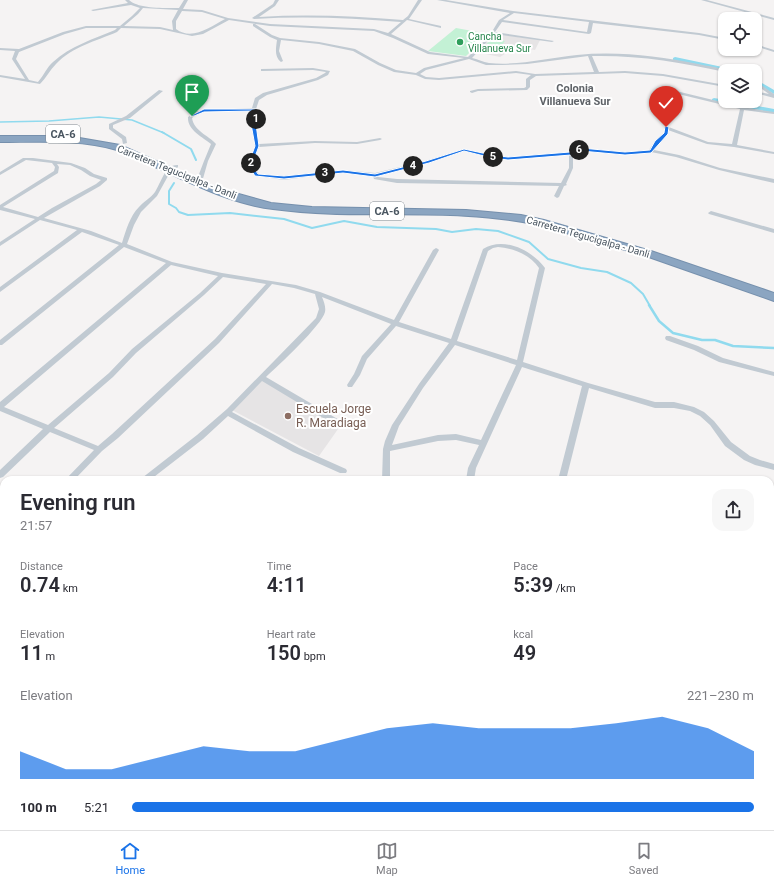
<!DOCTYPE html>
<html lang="en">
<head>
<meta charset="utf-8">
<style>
	body { margin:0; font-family:Roboto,sans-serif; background:#f7f7f7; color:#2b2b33; height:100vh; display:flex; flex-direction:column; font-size:15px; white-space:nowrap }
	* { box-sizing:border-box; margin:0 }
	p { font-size:13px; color:#7c7c81 }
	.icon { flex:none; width:22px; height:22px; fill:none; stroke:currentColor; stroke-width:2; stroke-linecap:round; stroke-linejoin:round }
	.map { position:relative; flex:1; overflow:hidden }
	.side { position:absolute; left:0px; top:476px; width:774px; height:354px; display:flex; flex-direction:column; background:#fff; border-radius:12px 12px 0 0; box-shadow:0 1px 3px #0004 }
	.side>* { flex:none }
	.tools { position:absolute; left:718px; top:12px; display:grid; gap:8px }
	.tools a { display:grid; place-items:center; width:44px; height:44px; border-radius:8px; background:#fff; box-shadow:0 1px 3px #0004; font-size:20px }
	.pin { position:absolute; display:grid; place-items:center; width:34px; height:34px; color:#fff; margin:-41px -17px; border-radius:50% 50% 50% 0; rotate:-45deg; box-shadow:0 0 4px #0007 }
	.pin .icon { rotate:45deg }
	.km { position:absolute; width:20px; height:20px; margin:-10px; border-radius:50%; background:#222; color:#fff; font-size:11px; line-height:20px; text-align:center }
	.round { display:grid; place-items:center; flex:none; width:42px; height:42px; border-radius:12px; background:#f7f7f7 }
	.head { display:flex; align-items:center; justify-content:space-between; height:68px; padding:0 20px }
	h1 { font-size:22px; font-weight:600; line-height:30px }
	.stats { display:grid; grid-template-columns:repeat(3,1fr); gap:6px; height:68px; padding:4px 20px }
	.stats div { display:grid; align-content:center }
	.stats b { font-size:20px; font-weight:600 }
	.stats small { font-size:11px; font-weight:400 }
	.stats p { font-size:11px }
	.chart { height:112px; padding:8px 20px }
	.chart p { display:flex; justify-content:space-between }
	.chart svg { width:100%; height:72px; margin-top:4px; fill:#1a73e8; opacity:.7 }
	ul { padding:0 20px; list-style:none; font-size:13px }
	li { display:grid; grid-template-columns:64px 48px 1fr; align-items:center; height:30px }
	li i { height:10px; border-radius:5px; background:#1a73e8 }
	.tabs { display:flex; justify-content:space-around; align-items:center; height:56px; border-top:1px solid #e1e1e2; background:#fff; font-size:11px; color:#7c7c81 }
	.tabs a { display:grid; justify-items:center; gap:2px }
	.tabs .on { color:#1a73e8 }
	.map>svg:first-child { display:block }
	.education { fill:#e6e4e5 }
	.green { fill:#c3f1d5 }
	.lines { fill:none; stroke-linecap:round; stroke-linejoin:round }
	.stream-far2 { stroke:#90daee; stroke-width:1.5 }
	.stream-far1 { stroke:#90daee; stroke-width:2 }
	.stream { stroke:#90daee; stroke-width:2.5 }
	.canal { fill:#90daee; fill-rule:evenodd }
	.highway-casing { stroke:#7690ad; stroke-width:2 }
	.street { fill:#c1cad2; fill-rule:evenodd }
	.highway { fill:#8ba5c1; fill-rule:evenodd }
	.route { fill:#1a73e8; stroke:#fff }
	.leisure-dot { fill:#2e9e5b; stroke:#fff; stroke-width:1.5 }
	.education-dot { fill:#8d6e63; stroke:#fff; stroke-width:1.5 }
	.labels { text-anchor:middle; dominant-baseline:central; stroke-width:4; stroke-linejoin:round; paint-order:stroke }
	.far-leisure-label { font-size:10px; fill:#27864d; stroke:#fff; text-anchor:start }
	.far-street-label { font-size:10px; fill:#4a5661; stroke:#fff }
	.far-neighbourhood-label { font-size:11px; font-weight:bold; fill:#5f6368; stroke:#fff }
	.shield { fill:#fff; stroke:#808990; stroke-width:1 }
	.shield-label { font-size:11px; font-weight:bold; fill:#4a5661 }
	.education-label { font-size:12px; fill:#785e54; stroke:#fff; text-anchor:start }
</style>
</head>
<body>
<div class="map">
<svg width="774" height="830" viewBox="0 0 774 830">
	<rect width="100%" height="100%" fill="#f5f3f3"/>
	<path class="education" d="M494,34L540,40L535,50L516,47L500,57L476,52Z
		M264,378L343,422L319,456L232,410Z"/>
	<path class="green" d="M456,28L489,34L466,56L428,51Z
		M492,39L505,41L497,51L482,48Z"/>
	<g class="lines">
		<path class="stream-far2" d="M0,122L49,121L99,117L132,120L164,133"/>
		<path class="stream-far1" d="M162,132L191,149L196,160
			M174,183L169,191V204L176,208L179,212L188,215L230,213L284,219L312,228L344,221L377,227L436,229L452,232L476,229L498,231L529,242L548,259L581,268L607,272L631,283L643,294L650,306"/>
		<path class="stream" d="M649,305L659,321L673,333L702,340H715L733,346L774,348"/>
		<path class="canal" d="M675,57L732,69L735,71H725L673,60V58Z
			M755,79L774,90V94L755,83Z
			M714,98L774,109V113L712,101V99Z"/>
		<defs>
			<path id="highway" d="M0,136H68L120,145L217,188L271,203L312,207L466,210L521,215L544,220L651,251L774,293V301L643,255L538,225C451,206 360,221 273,209C231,204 191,183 153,166C142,161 130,154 117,150C79,139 39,142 0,142Z"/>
		</defs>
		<use href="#highway" class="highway-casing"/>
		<path class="street" d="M125,0H129C138,9 166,8 179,8L184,0H188L183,9L202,10L228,18L270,24L374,29L388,33L401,22C352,18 303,16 254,19L252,18L273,4L275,0H279L275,6L259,17C307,14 355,16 403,20L408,16L418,0H422L409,19L441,26V28L407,20L391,34L430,52L468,57L490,35L499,20L510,13L437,0H446L513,11L699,33L725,38V40L699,35L593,23L591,33L589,34L502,22L495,32L554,41L552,42L494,34L472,58C477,59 483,62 489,63C518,66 548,58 577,55C617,51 658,56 698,64C707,66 719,67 727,71H725V72C681,62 637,55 592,56L599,72L625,71L663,74L725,85V87L663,76L625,73L536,76L530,80V87L527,90L478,91L472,93L470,92V91L478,89L524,88L526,87V79L531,75L516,73L439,80L425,79L416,75L394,72L378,65L353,51L319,44L281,40L279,51L283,61L281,62C274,56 276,48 277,40L270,37L253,26V24H255L272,35L280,38L319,42L355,49L380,63L396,70L416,73L424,68L464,58L428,54L393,38L374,31L270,26L229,20L203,34L192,36L160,29L121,28L117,32C96,41 72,47 56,64C50,70 46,78 40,84L0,77V75L25,79L12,59L15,51L0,50V48L19,49L63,32L86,26H120L132,16L140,8L131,5L93,11L91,10L128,3ZM143,8L178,10L172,21L173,30L160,27L124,26L138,14ZM182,11L202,12L225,19C210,27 192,41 176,29V21ZM514,13L589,22L587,32L503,20ZM86,28H117L115,30C94,39 70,46 53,62C47,67 44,75 38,82L29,80L16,59L19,52L65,34ZM588,56L594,72L535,74L516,71L439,78L426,77L420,74L426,70L469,59L486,65H502L527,64Z
			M701,0H707L774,18V20Z
			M755,44L774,50V52L755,46Z
			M313,68L330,71L328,75L318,80L267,95L259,100L256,109L258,117L255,124L259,144L315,141L357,142L380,138L382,139L380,140L357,144L315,143L259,147L252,165L259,174L284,176L343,170L375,173L425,161L464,149L492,156L508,157L570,152L581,148L625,152L649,150L655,141L664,133V127L666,126L708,142L732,144L740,109L670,92V90H672L742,107L774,112V114L744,110L737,145L774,152V154L734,147L707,144L668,130C668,136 658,144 654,150L679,155L720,168L774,179V183L719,170L676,157L651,152L625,154L582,150L573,154V168L566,184L567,185L564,186L559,197L557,198L554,196L559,186L397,183L374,179L373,176L343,172L284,180L257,176H255L248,165L255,146L251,124L254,117L252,110L204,112L198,113L192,118C194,131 208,135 216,144L208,161L202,182L197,183L196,182L204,161L211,144C203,137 187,130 188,117L197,111L252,108L255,98L263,93L316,78L325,73L326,72L313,70L262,71H261V69ZM464,151L492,158L508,159L569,155V168L561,183L397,179L378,177V176L429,163Z
			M755,81L774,94V98L755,93V91L769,94L755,84Z
			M159,90L163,91L130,118L113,125V128L126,137L127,143L123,144L122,139L109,129V124L126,116Z
			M23,158H33L71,163L85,168L94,174L107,178V180L100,186L44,218L91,231L122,243C126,230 130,216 139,207C144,201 151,198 155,192C161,183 165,164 178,165V167L168,176L157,196L141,212L134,225L127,244L172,262L222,273L296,285L320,292L394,320L433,250L436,248L438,249L439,250L399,322L451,339L483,249C503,236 532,250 545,268L523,362L588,383L655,402H674L694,407L704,412L714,421L731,442L750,456L760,460L774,464V470L755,465L744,460L725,446L710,425L700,416L690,411L674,408H655L589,388L566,480H558L582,386L522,367L476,468L474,480H466L468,468L479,445L456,440L438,441L390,451V480H382L383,449L385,441L392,425L419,384L449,343L396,326L367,359L360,375L352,387H348L347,385L354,374L362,356L391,324L322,297C324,302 326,307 325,312C322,325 278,366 266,377L346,424L347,426L346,428H340L262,381L232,412L299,448L346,469L347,471L346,473H340L293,452L228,416L203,439L150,480H141L142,478L197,435L227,409L316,318L319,309L315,294L294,288L272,284L219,343L118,438L102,451L74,480H65L94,450L50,432L3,477L0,478V470L43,429L0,411V402L166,263L124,247L2,345H0V340L119,245L82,232L0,292V287L77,230L40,220L0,246V242L35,219L0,210V205L54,171L55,167L52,163L26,160L0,175V172ZM57,164L70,165L81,170L90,176L101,180L96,184L52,208L38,217L3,207L58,173L59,167ZM498,247C514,248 530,255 539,268L517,360L457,341L488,251L493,248ZM171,265L218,276L200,293L132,349L109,373L48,425L4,407ZM223,277L266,284L215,339L112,434L98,446L54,428L113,377L136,353L204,295ZM455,345L516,365L481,440L456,434L438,435L392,445L399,426L423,388Z
			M711,211L774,229V233L709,214L708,213Z
			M666,336H670L698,346L723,358L774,372V376L719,362L694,350L666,340L665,338Z
			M770,531L774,532V538L770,537Z
			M770,652L773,653L774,655V672L771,671L770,669Z
			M0,695L4,698V712L0,709Z
			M774,801V815L770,817V803Z
			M85,826H95V830H85Z
			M202,826H212V830H202Z
			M514,826H534L532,830H513Z
			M697,826H707V830H697Z
			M749,826H761L759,830H747Z"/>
		<use href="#highway" class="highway"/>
	</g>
	<path class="route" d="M204,109H256L258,117L256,124L259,146L252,165L258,174L284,176L343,170L375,174L426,161L464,149L492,155L508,157L570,152L581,148L625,152L650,150L655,141L664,133L665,126L669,127L668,134L651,153L625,155L581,151L571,155L508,160L492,158L464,151L429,163L375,177L343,173L284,179L255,176L248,165L255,146L251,124L254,117L253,111L204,112L194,116H190Z"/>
	<circle class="leisure-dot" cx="460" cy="42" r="4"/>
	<circle class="education-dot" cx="288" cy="416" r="4"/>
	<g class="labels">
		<g class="far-leisure-label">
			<text x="468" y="36">Cancha<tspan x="468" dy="12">Villanueva Sur</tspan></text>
		</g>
		<g class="far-street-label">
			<text transform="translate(177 172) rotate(22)">Carretera Tegucigalpa - Danli</text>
			<text transform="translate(588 237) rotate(16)">Carretera Tegucigalpa - Danli</text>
		</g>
		<g class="far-neighbourhood-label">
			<text x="575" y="88">Colonia<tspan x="575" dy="13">Villanueva Sur</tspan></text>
		</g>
		<g class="shield">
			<rect x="46" y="125" width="34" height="18" rx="3"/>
			<rect x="370" y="202" width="34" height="18" rx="3"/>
		</g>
		<g class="shield-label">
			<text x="63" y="134">CA-6</text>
			<text x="387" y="211">CA-6</text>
		</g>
		<g class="education-label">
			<text x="296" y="409">Escuela Jorge<tspan x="296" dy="14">R. Maradiaga</tspan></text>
		</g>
	</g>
</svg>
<div class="tools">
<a><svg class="icon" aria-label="locate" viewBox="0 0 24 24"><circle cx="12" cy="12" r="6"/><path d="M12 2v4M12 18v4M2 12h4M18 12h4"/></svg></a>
<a><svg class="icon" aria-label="layers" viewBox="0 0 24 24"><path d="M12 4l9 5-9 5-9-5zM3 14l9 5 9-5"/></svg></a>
</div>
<div class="pin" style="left:192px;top:116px;background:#1e9e55"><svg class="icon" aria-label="arrive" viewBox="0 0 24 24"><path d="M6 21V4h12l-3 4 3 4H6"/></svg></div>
<div class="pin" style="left:666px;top:127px;background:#d93025"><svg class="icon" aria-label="check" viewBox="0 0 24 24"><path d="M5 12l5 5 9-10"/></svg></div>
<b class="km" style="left:256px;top:119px">1</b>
<b class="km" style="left:251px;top:163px">2</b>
<b class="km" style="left:325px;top:173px">3</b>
<b class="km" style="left:413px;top:166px">4</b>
<b class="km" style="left:493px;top:157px">5</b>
<b class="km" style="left:579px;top:150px">6</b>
<section class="side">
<div class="head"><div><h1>Evening run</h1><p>21:57</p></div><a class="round"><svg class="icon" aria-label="share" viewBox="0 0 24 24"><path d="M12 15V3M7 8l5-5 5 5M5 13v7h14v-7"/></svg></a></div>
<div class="stats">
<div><p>Distance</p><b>0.74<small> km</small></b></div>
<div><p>Time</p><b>4:11</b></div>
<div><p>Pace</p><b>5:39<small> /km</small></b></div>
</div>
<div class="stats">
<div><p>Elevation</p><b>11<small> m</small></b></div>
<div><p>Heart rate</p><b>150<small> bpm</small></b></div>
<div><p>kcal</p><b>49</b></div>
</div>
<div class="chart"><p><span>Elevation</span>221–230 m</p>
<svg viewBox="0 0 160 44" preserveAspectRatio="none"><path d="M0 44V27L10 38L20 38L30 31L40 24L50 27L60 27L70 20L80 13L90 10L100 13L110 13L120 13L130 10L140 6L150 13L160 27V44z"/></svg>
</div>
<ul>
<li><b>100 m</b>5:21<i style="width:100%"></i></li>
</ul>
</section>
</div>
<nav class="tabs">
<a class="on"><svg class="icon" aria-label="home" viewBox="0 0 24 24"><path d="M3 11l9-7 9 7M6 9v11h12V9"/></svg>Home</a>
<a><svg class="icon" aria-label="map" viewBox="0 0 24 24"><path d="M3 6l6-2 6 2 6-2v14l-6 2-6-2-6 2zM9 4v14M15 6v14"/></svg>Map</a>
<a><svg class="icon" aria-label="saved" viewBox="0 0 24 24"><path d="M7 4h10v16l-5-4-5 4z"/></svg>Saved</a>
</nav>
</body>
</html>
